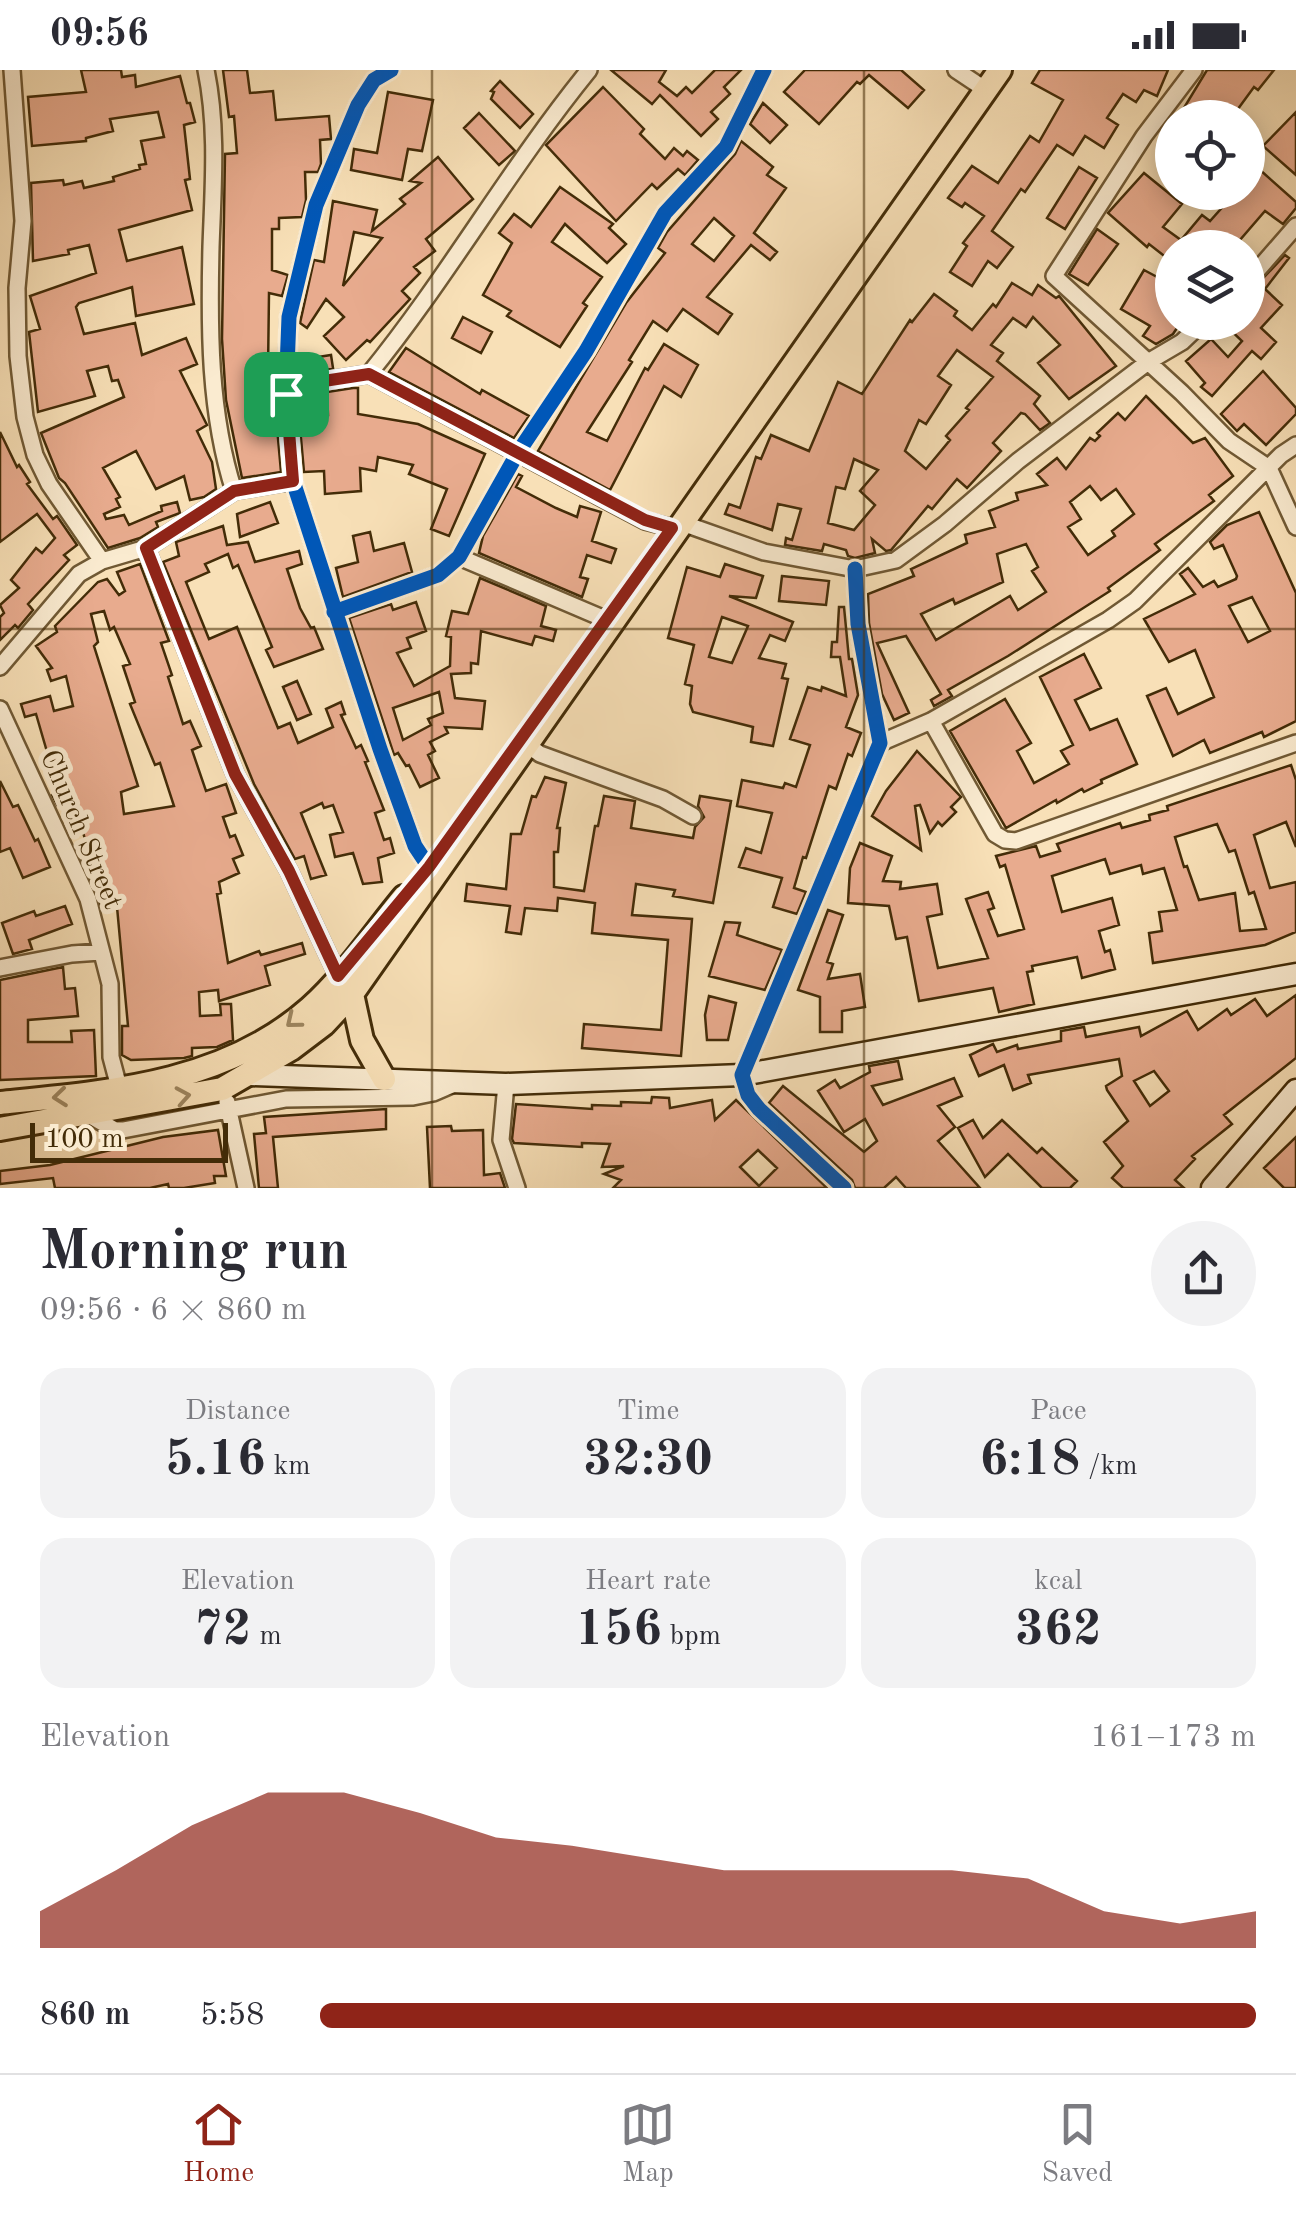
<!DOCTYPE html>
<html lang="en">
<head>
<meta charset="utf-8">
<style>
	body { margin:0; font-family:"Old Standard TT",serif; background:#f2f2f3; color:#2b2b33; height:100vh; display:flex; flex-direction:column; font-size:38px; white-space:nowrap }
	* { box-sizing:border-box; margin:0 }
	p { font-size:32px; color:#7c7c81 }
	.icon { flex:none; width:55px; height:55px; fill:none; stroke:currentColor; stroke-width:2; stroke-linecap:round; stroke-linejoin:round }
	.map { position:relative; height:1118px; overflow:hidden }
	.side { display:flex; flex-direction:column; background:#fff; flex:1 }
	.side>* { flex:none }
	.tools { position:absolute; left:1155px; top:30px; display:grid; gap:20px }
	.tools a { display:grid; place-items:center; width:110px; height:110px; border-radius:50%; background:#fff; box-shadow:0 5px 25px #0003; font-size:50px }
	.scale { position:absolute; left:30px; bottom:25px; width:198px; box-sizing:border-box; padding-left:10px; border:5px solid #432c08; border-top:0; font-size:28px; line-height:35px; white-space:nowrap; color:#432c08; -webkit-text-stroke:8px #faebd0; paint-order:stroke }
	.pin { position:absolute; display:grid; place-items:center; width:85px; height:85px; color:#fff; margin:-42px; border-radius:20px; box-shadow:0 5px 15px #0006 }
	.round { display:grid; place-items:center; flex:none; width:105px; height:105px; border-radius:52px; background:#f2f2f3 }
	.head { display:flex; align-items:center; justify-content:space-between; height:170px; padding:0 40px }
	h1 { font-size:55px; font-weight:800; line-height:75px }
	.metrics { display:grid; grid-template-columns:repeat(3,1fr); gap:15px; height:170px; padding:10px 40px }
	.metrics div { display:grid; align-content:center; border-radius:25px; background:#f2f2f3; text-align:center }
	.metrics b { font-size:50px; font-weight:800 }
	.metrics small { font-size:28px; font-weight:400 }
	.metrics p { font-size:28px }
	.chart { height:280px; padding:20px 40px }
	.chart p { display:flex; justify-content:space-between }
	.chart svg { width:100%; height:180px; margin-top:10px; fill:#8f2418; opacity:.7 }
	ul { padding:0 40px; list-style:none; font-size:32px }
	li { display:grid; grid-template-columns:160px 120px 1fr; align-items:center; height:75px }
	li i { height:25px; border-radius:12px; background:#8f2418 }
	.status { display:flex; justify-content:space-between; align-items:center; height:70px; padding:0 50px; background:#fff; direction:ltr }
	.status svg { height:28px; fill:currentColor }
	.tab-bar { display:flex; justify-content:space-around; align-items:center; height:140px; border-top:2px solid #e1e1e2; background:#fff; font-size:28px; color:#7c7c81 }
	.tab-bar a { display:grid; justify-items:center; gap:5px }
	.tab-bar .current { color:#8f2418 }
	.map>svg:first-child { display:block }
	.building { fill:#e8ab8e; stroke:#432c08; stroke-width:2.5; fill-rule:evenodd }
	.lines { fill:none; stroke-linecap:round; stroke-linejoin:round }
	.minor-casing { stroke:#705934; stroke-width:20 }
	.secondary-casing { stroke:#432c08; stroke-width:25 }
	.primary-casing { stroke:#432c08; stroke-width:28 }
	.minor { stroke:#faebd0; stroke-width:15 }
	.secondary { stroke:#faebd0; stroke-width:20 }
	.primary { stroke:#f8e0b7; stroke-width:22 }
	.cycleway-casing { stroke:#faebd0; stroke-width:21 }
	.cycleway { stroke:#0057b8; stroke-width:15 }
	.oneway { stroke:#9e8660 }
	.route-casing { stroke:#fff; stroke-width:20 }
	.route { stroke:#8f2418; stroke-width:12 }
	.grid { fill:none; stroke:#432c08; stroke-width:2.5; stroke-opacity:0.55 }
	.labels { text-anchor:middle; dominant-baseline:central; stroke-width:10; stroke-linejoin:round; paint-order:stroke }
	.street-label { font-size:28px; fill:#432c08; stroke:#faebd0 }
</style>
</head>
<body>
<div class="status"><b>09:56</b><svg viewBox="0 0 49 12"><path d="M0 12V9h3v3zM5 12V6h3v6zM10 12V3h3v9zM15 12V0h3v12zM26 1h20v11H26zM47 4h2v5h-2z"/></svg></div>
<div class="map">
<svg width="1296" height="1118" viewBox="0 0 1296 1118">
	<rect width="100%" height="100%" fill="#f8e0b7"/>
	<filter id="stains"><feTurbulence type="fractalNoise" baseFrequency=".002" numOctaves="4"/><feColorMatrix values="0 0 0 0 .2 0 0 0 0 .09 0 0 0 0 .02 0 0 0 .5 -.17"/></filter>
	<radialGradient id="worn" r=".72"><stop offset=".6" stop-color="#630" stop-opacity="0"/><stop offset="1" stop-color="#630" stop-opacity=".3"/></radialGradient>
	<path class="building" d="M81,0H121L122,7L135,5L136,17L180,6L187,33H190L195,52L184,55L190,109L185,110L192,140L119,160L127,191L182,177L194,234L136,246L132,217L79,233L76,237L84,264L135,253L142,285L186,268L197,294L180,301L207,355L197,361L212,392L216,419L204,427L190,430L184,406L156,419L136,381L103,398L120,427L116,429L120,437L104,444L106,449L124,445L129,455L162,441L161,436L177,432L180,443L156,452L158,457L140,468L108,478L65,413L59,408L41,363L124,327L118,310L112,311L108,296L87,301L95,326L38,342L29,262L40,259L30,226L96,203L89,175L68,180L69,184L33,191L31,113L63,110L64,115L82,111L84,118L114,111L113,107L140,99L139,95L146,94L141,71L164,67L158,42L110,49L113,61L86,68V71L32,76L28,27L86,22Z
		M223,0H247L250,23L273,21L276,50L329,46L331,69L320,70L321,94L318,102H305L306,130L302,147L279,148V159H272V200L288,205L282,226L269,223L268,302H272L273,346H276L281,402L242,408L226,330L222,269L225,84L237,83L234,46L229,47Z
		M611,0H666L659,12L677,26L686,17L692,23L715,0H741L724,17L730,24L711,42L718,49L701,66L660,25L652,34Z
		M805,0H901L924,20L908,38L869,5L860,14L857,12L819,54L784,22Z
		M1040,0H1168L1157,26L1144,20L1136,32L1123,24L1107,48L1118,55L1104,78L1085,66L1073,85L1057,75L1025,122L1021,119L992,161L1013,177L997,198L988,191L972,216L950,202L967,176L963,173L984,146L965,133L962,137L948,128L972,96L998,113L1030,66L1039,72L1063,30L1032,13Z
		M1207,0H1274L1258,20L1254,17L1235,43L1224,35L1216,48H1193L1182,41Z
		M500,11L533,44L520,58L491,29L494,22L491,21Z
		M603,17L644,59L640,64L665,89L674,78L683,86L687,81L698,90L685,105L678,99L657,119L652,114L616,151L546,75Z
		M388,22L433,30L422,81L408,79L402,110L351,100L354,79L377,83Z
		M763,33L787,55L770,73L750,54Z
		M1296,42V105L1263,76Z
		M479,43L515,81L499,95L464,58Z
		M741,71L773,97L767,105L786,118L754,163L777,182L770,190L751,175L707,227L732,244L718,264L683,239L667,261L653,251L629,290L632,292L587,362L607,371L645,298L648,300L664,274L698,295L681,327L664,316L610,420L538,381L626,233L665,183L658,178L667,162L735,84ZM714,148L734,166L714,191L692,174Z
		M438,87L473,129L426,169L435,181L414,197L420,203L402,221L410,229L370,272L367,270L346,290L324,266L344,247L326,229L307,258L300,253L314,190L324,192L333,131L377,140L372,161L405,134L400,129L421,113L410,111ZM354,162L382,168L343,216Z
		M1079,97L1097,108L1065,159L1047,148Z
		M1259,99L1296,132V138L1283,154L1265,141L1233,178H1172V192L1149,174L1147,177L1108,143L1144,103L1182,134L1163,157L1181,170L1202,145L1210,151L1236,122H1248V112Z
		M560,117L613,154L609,158L626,174L607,193L565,154L552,172L602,207L583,233L587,236L560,277L507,246L511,241L483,225L512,173L499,163L514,144L531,157Z
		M1097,159L1118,174L1088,215L1069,204Z
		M1285,185L1289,188L1265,219L1282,235L1261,258L1276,272L1261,289L1252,281L1212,326L1201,317L1205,313L1186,291L1211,269L1228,287L1242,271L1222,252H1248V224Z
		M1144,200L1172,215V252H1181L1173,264L1156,274L1143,266L1150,256L1121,239Z
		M1012,213L1032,225L1038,215L1056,228L1059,226L1116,296L1069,329L1038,293L1060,275L1033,247L1026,257L1013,248L991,275L1003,283L997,291L1040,326L1034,334L1050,353L1040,360L1025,344L1021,343L993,373L1001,381L967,418L957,409L932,439L928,436L891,480L886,481L872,469L875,483L855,488L848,486L846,480L824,474L822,481L785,475L786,468L792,470L801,439L778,434L772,460L725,444L729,434L740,438L756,387L761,389L771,365L809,381L838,312L862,324L910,250L912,252L934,224L957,241L954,246L972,260L993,234L996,237ZM957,280L993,307L966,338L969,340L946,366L950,370L926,399L905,381L919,350L926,354L951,315L938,306ZM854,389L878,400L860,421L875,435L854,460L828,453L836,417L845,419Z
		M463,247L492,262L481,283L452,268Z
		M406,278L480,324L482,320L529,346L514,368L389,302Z
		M331,285L333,298L298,308L299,290Z
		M1263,301L1296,338V344L1266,375L1244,354L1237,361L1221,344Z
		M353,318H358V344L418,354L485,384L449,466L431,459L447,419L409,404L413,395L378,387L376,401L360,398L361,421L325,424L324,401L304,402L299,346L328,345L327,322Z
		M1146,326L1193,373L1205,368L1233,406L1209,425L1214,431L1155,474L1160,480L1108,518L1110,521L1008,586L948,620L952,626L934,636L931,630L941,624L906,566L877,573L909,643L894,650L882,624L869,553L868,524L914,506L911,499L967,473L965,465L995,457L989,441L1018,430L1016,423L1047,415L1037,404L1057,388L1066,399L1090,368L1095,371L1100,366L1097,363L1118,343L1125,350ZM1090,416L1101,430L1116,419L1134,444L1112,461L1115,466L1088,485L1068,457L1081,449L1070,432ZM1026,474L1038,497L1032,501L1046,522L1018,540L1010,526L936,570L921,544L953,529L955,534L1003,512L997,484Z
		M0,362L17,397L19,395L30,412L27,414L53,449L57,446L77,475L64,485L69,490L28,534L33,540L18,558L15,555L0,570V547L4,543L0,535L19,518L11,510L36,478L42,483L55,468L37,444L0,472Z
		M518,404L522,406L516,417L556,438L577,447L580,436L601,442L592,471L616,479L611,493L587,485L580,507L588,509L582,527L479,483L483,466Z
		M270,432L278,453L240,467L237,444Z
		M1259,442L1296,523V651L1264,667L1262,662L1210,683L1204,670L1173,686L1147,626L1166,618L1178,644L1214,627L1195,580L1169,592L1144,549L1195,524L1180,504L1188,498L1203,517L1214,511L1218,517L1236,509L1237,506L1223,475L1214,479L1210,472L1227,455ZM1252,527L1270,561L1248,572L1229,536Z
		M223,456L227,475L248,472L255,492L299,481L302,494L287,499L300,538L311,558L314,557L323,579L274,597L266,580L272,577L238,495L233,498L228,484L205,494L209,502L186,512L209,569L237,557L278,658L290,653L298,673L333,657L326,639L341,632L345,644L341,645L356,678L361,675L368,691L365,692L384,740L375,743L384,770L390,768L394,783L378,788L382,812L363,814L353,783L335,787L330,765L343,762L333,735L324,738L322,733L301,743L326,805L311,809L304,786L295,789L254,714L163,492L179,486L176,472Z
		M370,462L374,481L404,473L412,502L343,527L336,498L358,492L353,466Z
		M140,494L169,571L161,573L172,605L168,607L183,654L190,651L201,676L192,680L206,721L226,714L236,743L223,747L230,767L235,765L243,785L233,789L239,803L219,812L221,823L217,824L228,893L259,881L261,885L302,873L305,884L265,896L270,915L219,931L218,920L199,922L200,946L221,945L220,934H231L233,970L217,977L192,978V986L184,988L131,990L122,985V956H128L117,837L102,840L80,785L89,783L73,728L57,735L52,725L66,719L57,690L50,692L36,644L25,647L21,634L50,626L54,641L73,636L66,606L51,611L47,600L52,598L36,576L57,562L55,556L98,512L107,509L119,525L125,521L117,502ZM104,541L110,560L114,557L130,594L123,596L135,632L130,634L155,695L160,693L174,736L124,744L121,722L138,716L94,576L98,572L91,544Z
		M725,494L763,506L756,528L729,526L793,552L785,571L770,565L759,588L786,594L782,608L788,609L773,676L751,672L753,657L693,642L690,634L692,616L685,614L694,575L668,568L687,497L720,507ZM722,547L748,556L732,593L709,587Z
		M782,506L829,511L826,535L779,531Z
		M480,508L546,536L541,556L556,560L553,571L535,566L532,575L481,561L478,594L471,593V603L451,604L455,628L485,631L482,659L445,657L448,663L430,672L435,681L428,685L439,708L420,717L409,695L406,696L398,683L394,685L349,548L391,534L393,540L416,532L426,561L407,568L411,578L397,583L414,616L450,596L451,567L446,566L452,541L468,544ZM439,622L443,643L428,649L431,655L403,670L393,638Z
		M839,537H844L849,589H852L858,625L846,657L861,663L852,686L848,684L836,719L829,716L806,788L803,787L794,818L806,822L797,844L773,837L782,808L739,797L746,778L761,783L772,743L737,736L742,710L783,718L785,713L796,717L810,675L790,669L808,617L821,621L822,617L846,626L840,587H831L832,572H837Z
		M1084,584L1101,618L1075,630L1090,660L1117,649L1137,694L1101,710L1102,713L1084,722L1082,719L1057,733L1056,730L1006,758L950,661L1005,629L1031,673L1017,681L1034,713L1069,694L1061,681L1073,675L1040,607Z
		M297,611L311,644L297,650L283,617Z
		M917,681L961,727L951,737L956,742L942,756L938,752L930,763L920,735L915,736L921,780L872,746L886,721Z
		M1291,695L1296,710V777L1286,752L1254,765L1270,818L1296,812V862L1265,875L1153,893L1149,863L1162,861L1159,842L1177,840L1164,798L1143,804L1141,795L1110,804L1105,789L1052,806L1062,842L1112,828L1119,855L1099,861L1105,882L1110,880L1115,899L1082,908L1077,887L1032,896L1033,901L1027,902L1034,934L999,942L993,918L919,931L907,867L896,869L889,836L848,833L850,798L860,773L892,786L883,811L901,812L900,819L937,814L942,844L927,847L938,898L988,888L966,829L988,822L994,838L988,840L998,866L1024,859L1005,795L1000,797L996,786L1036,776L1040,787L1060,781L1057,774L1120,753L1122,758L1150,750L1149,745L1168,740L1167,736ZM1217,754L1229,782L1235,780L1249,824L1254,822L1266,859L1240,861L1235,823L1199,830L1187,796L1184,797L1175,767Z
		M545,707L566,713L557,758H560L558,782H554V817L584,821L595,756H598L604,726L635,731L631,758L693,768L695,757L704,747L698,736L700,726L731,731L713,833L673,826L675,820L636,814L632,845L692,849L681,986L582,978L584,954L661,960L668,870L592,863L595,833L558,828L557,841L525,838L521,864L506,862L510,836L465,831L467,814L506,819L511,764H521L532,726L536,727Z
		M0,711L13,737L18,735L35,771L38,769L50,797L23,808L10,778L0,782Z
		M65,836L72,854L29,870L32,879L13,884L2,853L34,841L36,846Z
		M828,840L843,845L827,892L833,894L828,909L860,904L865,937L842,941V962H820V927L798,920Z
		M725,852L740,853L737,865L782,880L765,920L709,906Z
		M63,897L65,919L75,918L78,946L28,950V972H72L71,961L94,960L96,1006L0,1010V910Z
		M1296,925V988L1224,1045L1232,1054L1192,1086L1195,1089L1175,1110L1184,1118H1123L1112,1108L1123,1096L1104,1072L1128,1051L1107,1020L1106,1016L1122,1006L1119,989L1028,1005L1031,1013L1013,1020L1004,995L979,1006L970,985L993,974L997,982L1017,975L1018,979L1061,971V961L1084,957L1086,967L1139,957L1141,966L1187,941L1198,960L1227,939L1231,945L1255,929L1267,946ZM1154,1001L1169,1021L1150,1036L1134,1011Z
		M709,926L736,933L728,970H707L705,945Z
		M898,991L902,1009L872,1016L883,1035L954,1008L962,1026L938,1036L955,1057L938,1071L980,1118H906L896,1107L884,1118H855L852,1110L769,1033L783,1016L864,1082L877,1071L865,1049L844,1062L818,1021L835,1010L840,1018L870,1002L869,996Z
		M652,1027L669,1028L670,1038L712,1030L715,1050L736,1030L827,1118H613L621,1110L604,1104L624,1096L602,1097L610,1074L582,1073V1077L514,1073L512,1069L516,1034L592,1039V1035L621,1036V1032L651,1033ZM758,1080L777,1098L759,1116L740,1097Z
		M386,1039V1059L273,1067L278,1118H259L254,1064L266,1063L264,1047Z
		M973,1050L983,1068L1002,1050L1037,1083L1042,1078L1077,1111L1070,1118H1042L1008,1084L985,1107L958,1058Z
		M451,1056L452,1061L483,1060L484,1105L500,1103L505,1118H430L427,1057Z
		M218,1060L226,1106H214L215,1113L184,1118H169L168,1114L150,1118H55L53,1108L0,1114V1101L50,1095L163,1067Z
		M1296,1067V1118H1284L1264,1098Z"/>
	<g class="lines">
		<defs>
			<path id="minor" d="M12,0L23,151L17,218L18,286L25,347L35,385L49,414L102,491
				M206,0C218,58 213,118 211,177C209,258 209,343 234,421
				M391,0L374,10L358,35L316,135L289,247L286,324L293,411L380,679L415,776L429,797
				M956,0L980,16
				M1194,0L1144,66L1054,206L1182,323L1229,371L1269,398L1296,457
				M1248,211L1296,156
				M369,304C448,207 510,97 589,0
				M286,324L324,311L369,304L645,451L673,458
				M682,453L764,482L855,499L896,490L945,454L1018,391L1148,292L1182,272L1203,252
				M146,478L235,704L289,801L338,906
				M459,487L607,550
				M334,542L438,505L459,487L517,384L586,281L665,143L726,77L764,0
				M0,597L79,504L102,491L146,478L234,421L293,411
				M0,639L88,829L110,914L111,987L120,1021
				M931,651L995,764L1005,770L1016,771L1296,673
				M880,673L931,651L1108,550L1135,531L1281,385L1296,375
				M526,674L540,684L663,729L693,746
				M0,898L72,884L100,882
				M506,1014L501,1070L517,1118
				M227,1032L246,1118
				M87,1044L115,1060H123L286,1029L413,1027L433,1023L454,1014
				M844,1118L759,1039L748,1025L742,1005L880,673L858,554L855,499"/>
			<path id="secondary" d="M251,1005L506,1014L742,1005L1296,904
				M1212,1118L1296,1020"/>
			<path id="primary" d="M352,924L362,970L384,1009
				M0,1033C109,1022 224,1014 310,938C345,907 374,863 404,827
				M0,1059L222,1019L291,979L324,954L352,924L1000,0"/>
		</defs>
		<use href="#minor" class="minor-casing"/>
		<use href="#secondary" class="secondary-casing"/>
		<use href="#primary" class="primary-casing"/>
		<use href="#minor" class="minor"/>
		<use href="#secondary" class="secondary"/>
		<use href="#primary" class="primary"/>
		<defs>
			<path id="cycleway" d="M391,0L374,10L358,35L316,135L289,247L286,324L293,411L380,679L415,776L429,797
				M334,542L438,505L459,487L517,384L586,281L665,143L726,77L764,0
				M844,1118L759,1039L748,1025L742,1005L880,673L858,554L855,499"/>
		</defs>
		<use href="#cycleway" class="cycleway-casing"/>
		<use href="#cycleway" class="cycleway"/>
	</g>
	<defs><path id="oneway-chevron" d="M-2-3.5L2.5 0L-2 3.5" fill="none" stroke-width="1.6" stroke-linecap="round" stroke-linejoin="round" transform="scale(2.5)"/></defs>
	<g class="oneway">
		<use href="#oneway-chevron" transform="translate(293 951) rotate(141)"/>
		<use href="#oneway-chevron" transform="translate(183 1026) rotate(-10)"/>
		<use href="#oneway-chevron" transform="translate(60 1027) rotate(174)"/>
	</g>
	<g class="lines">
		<defs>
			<path id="route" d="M369,304L645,450L672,458L429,797L338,906L289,801L235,704L146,478L234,421L293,411L286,324L324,311Z"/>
		</defs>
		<use href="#route" class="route-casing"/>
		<use href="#route" class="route"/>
	</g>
	<path class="grid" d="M432,0V1118M864,0V1118M0,559H1296"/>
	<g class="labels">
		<g class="street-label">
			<text transform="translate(80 760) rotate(67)">Church Street</text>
		</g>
	</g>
	<rect width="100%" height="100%" filter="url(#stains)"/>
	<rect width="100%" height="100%" fill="url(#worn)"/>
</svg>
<div class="tools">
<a><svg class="icon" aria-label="locate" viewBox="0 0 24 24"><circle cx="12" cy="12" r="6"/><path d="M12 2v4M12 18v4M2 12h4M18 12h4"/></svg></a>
<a><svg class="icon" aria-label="layers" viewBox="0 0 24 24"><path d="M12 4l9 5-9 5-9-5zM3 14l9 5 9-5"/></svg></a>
</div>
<div class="scale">100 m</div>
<div class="pin" style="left:286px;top:324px;background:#1e9e55"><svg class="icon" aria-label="arrive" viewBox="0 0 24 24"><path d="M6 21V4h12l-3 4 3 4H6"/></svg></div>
</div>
<section class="side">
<div class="head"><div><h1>Morning run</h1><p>09:56 · 6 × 860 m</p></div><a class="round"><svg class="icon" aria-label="share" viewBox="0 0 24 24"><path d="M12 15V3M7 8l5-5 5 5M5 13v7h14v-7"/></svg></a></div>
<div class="metrics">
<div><p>Distance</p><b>5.16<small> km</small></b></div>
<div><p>Time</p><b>32:30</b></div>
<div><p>Pace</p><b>6:18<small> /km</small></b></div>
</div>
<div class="metrics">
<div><p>Elevation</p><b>72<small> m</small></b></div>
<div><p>Heart rate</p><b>156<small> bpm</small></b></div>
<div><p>kcal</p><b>362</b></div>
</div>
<div class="chart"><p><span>Elevation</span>161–173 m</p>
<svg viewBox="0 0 160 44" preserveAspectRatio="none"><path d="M0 44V35L10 25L20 14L30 6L40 6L50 11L60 17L70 19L80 22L90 25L100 25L110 25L120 25L130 27L140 35L150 38L160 35V44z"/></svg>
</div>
<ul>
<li><b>860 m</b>5:58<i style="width:100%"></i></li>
</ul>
</section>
<nav class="tab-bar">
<a class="current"><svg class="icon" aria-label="home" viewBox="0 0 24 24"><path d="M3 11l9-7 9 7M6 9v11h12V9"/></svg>Home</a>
<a><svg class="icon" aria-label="map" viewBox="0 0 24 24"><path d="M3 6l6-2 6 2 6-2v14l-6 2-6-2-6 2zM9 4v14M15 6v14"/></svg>Map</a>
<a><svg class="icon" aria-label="saved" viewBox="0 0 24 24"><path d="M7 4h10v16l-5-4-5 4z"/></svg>Saved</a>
</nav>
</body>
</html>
